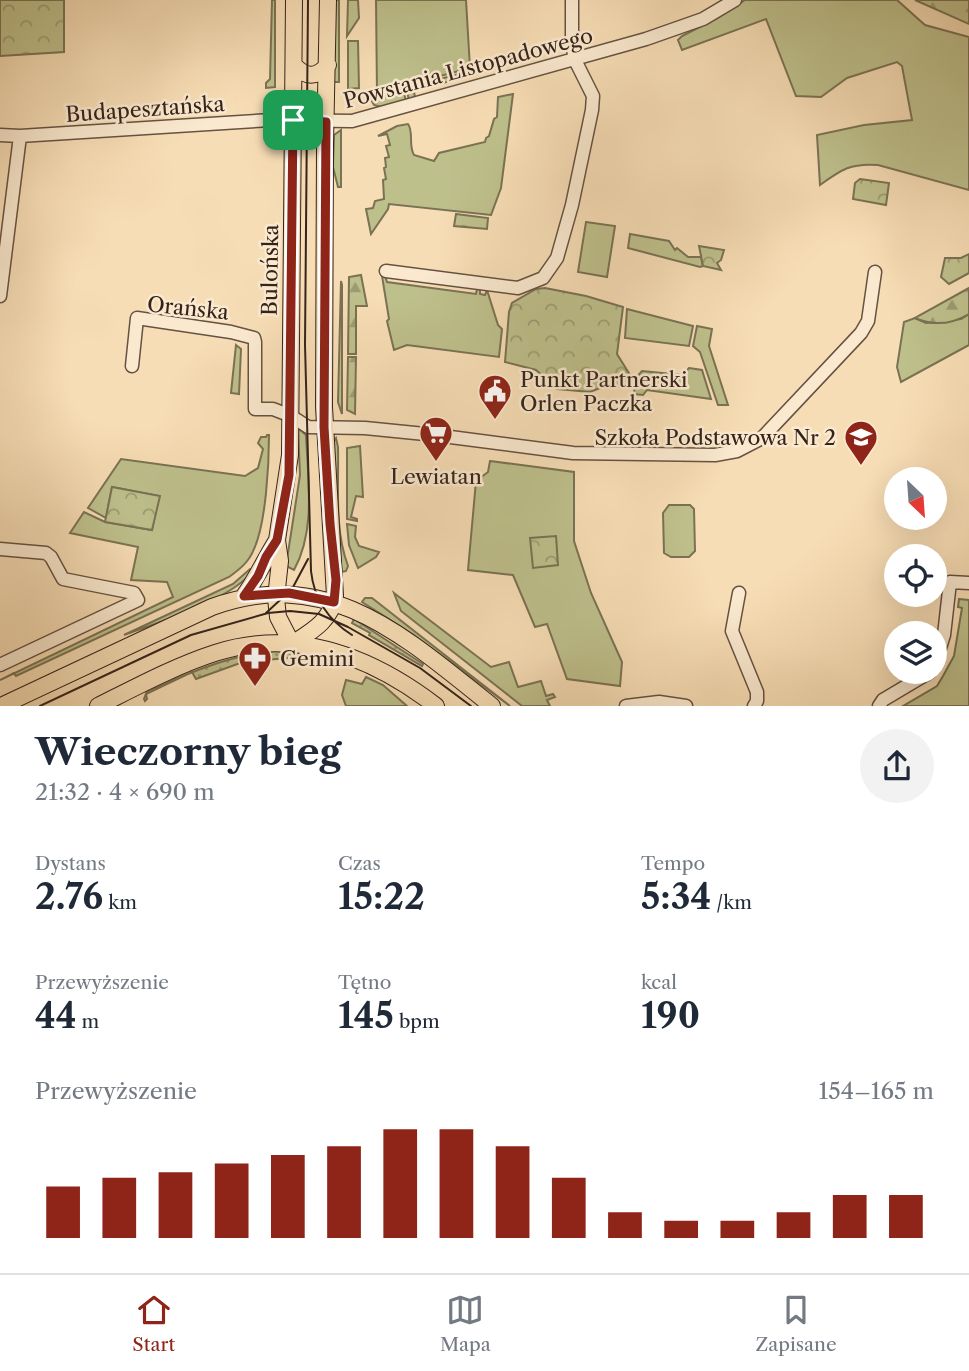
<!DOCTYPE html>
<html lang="pl">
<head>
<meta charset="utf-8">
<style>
	body { margin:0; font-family:"Libre Caslon Text",serif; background:#f2f2f3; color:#1f2937; height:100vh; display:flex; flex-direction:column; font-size:26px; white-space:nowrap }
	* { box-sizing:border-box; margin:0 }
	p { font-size:23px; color:#747a83 }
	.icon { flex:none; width:38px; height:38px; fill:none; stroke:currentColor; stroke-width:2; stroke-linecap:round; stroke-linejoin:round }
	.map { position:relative; height:706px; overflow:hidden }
	.drawer { display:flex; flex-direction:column; background:#fff; flex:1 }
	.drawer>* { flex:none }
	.needle { width:46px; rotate:155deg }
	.fabs { position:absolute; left:884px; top:467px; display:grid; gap:14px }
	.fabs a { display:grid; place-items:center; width:63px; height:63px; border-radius:50%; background:#fff; box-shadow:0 7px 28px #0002; font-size:35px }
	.pin { position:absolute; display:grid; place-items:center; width:60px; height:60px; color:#fff; margin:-30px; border-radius:14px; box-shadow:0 4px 10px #0006 }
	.round { display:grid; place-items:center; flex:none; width:74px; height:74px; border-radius:37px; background:#f2f2f3 }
	.headline { display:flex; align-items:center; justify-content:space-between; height:119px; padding:0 35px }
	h1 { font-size:38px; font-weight:800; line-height:52px }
	.figures { display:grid; grid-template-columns:repeat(3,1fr); gap:10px; height:119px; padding:7px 35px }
	.figures div { display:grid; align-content:center }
	.figures b { font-size:35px; font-weight:800 }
	.figures small { font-size:19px; font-weight:400 }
	.figures p { font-size:19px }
	.chart { height:196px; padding:14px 35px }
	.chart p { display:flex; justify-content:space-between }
	.chart svg { width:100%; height:126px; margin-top:7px; stroke:#8f2418; stroke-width:6 }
	.tab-bar { display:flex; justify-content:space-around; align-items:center; height:98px; border-top:2px solid #e0e1e3; background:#fff; font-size:19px; color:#747a83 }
	.tab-bar a { display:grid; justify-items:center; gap:4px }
	.tab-bar .active { color:#8f2418 }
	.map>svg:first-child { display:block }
	.grass { fill:#bec08c; stroke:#7a7254; stroke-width:2 }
	.forest { fill:url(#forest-firs); stroke:#7a7254; stroke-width:2 }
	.park { fill:url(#park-crowns); stroke:#7a7254; stroke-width:2 }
	.garden { fill:url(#garden-dots); stroke:#7a7254; stroke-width:2 }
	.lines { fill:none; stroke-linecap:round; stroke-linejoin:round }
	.minor-casing { stroke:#665242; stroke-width:15 }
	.major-casing { stroke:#35231b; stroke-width:18 }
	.minor { stroke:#fae9cf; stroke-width:12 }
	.major { stroke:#f7ddb5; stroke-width:16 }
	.tram { stroke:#35231b; stroke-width:2 }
	.route-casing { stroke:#fff; stroke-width:14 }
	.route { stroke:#8f2418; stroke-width:9 }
	.labels { text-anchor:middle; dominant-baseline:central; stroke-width:5; stroke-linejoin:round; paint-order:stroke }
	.street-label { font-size:21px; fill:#35231b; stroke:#fae9cf }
	.poi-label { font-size:21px; fill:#35231b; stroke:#fae9cf; text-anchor:start }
</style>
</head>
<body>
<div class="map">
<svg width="969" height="706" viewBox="0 0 969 706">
	<defs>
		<pattern id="forest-firs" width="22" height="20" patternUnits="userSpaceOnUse" patternTransform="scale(1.75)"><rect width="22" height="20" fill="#bec08c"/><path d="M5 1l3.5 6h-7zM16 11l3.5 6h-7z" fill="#9b9c72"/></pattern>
		<pattern id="park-crowns" width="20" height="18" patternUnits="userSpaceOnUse" patternTransform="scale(1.75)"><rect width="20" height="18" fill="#bec08c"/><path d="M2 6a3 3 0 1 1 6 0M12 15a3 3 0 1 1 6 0" fill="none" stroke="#9b9c72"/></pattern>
		<pattern id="garden-dots" width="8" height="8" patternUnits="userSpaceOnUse" patternTransform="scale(1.75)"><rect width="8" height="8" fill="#bec08c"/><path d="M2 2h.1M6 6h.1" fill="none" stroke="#9b9c72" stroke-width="1.8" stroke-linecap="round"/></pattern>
	</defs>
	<rect width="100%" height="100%" fill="#f7ddb5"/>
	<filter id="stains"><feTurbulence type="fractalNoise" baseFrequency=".00286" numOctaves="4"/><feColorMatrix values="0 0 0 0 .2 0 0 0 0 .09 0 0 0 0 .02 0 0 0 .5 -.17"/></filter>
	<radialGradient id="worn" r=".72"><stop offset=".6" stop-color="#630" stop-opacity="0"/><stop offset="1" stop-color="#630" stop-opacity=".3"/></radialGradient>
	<path class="grass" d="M272,0H275V87L266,88V83L270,79Z
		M334,0H339V82H334Z
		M348,0H358L359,18L347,36Z
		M376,0H466L470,68L377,93Z
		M745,0H897L925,25L969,37V190L878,165C851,163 842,169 820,185L817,135L864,125L912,120L902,66L897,62L847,78L821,97L796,96L766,19L682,50L678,40L682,36L716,19Z
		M348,41H358L359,88L348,89Z
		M470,71L471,75L414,91L415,98L409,100L406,88Z
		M403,89L406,101L381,107L374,105L369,96Z
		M513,94L501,188L491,215L389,204L388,209L371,234L366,209L373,208L375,201L384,199L383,180L386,179L384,168L386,167L385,158L389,157L386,146L390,145L387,134L378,136L397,126L408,124C414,132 408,145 414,155L434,161L439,153L485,142L486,138L489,136L494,119L497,117L498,97Z
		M341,130V187H338L333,167L334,135Z
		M586,222L615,226L607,277L578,272Z
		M630,234L669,241L675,250L677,248L688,257H701L703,266L700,267L628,248Z
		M385,275L387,282L476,294L477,289H480V294L485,295L487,290L498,325L502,329L499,357L407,345L394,350L387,321L389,319L382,276Z
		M341,281L342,285V414L338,402Z
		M627,309L693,326L689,346L625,338Z
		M969,314V345L901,382L897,367L904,322L915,318L926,323L961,319Z
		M697,326L712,329L709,346L728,405H718L700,352L693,346Z
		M236,345L241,349L239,394L231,393Z
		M689,368L702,370L711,399L647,390L643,395L634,394L635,379L642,371L683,375Z
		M298,428L306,435C308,480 316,530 294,570L286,566L300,475Z
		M267,435H269C269,464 266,523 254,549C249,562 240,569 229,577L16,676L14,673L0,680L173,597L167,582L131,580L138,547L70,533L84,512L105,522L152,530L159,496L112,487L106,518L88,508L121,459L245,476L258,468L263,449L258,443L261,437H266Z
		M336,438L338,447C339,487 334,528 348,566L346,571L342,572L334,508L333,442Z
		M360,446L363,497L356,496L351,517L357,519V521L347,519V448Z
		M490,461L574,472V541L591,593L622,662L620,686L567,679L547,624L535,627L513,575L468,570L476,481L488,472Z
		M669,505H690L694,509L695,551L689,557H671L664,553L663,513Z
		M347,524L356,526L355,537L359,546L379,552L376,557L358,568L349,545Z
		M250,569L254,570C231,600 160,622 124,635L233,584Z
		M394,593L491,667L509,662L518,687L541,681L546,696L553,694L555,697L547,700L550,706H522L401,611Z
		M365,598H372L510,706L414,635L362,602Z
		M959,599L969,600V706H903L937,686L943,676L954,656L962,608L958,607Z
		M366,677L383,685L407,706H346L342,695L346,680L362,684Z"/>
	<path class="forest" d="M915,0H969V24Z
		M361,275L367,306H356V354H348L349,277Z
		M969,288V314C952,324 933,326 915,318Z
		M348,357H356L355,414L347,410Z"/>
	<path class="park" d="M0,0H64V52L0,56Z
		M860,179L889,183L886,205L853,199L855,183Z
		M456,214L488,218L487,229L454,226Z
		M699,246L724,250L721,260L717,263L721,270L703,266Z
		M969,254V273L949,284L941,277L945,258H961Z
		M545,288L586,296L623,307L617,354L632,378V388L605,386L590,392L557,389L536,370L505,362L509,312L512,303L536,289Z
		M112,487L160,496L152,530L105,522Z
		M556,536L558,565L533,568L530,538Z"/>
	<path class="garden" d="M354,619L423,664L422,666L369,635L370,633L352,623Z
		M275,651L322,655L243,662L196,679L192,672L146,694L147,699L145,701L144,699L147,691C190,673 229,655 275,651Z"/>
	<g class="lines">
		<defs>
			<path id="minor" d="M0,135L20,136L271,120L352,121L646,39L703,19L735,0
				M386,271L518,288L543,278L557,258L572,205L592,110L593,96L575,60L572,44V0
				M0,296L20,136
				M132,366L137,318L231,332L254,338L255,342V409H273L291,416L308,427L365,428L435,435L573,453L715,455L737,451L762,438L861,333L868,321L875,272
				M0,549L46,553L51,557L63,579L134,593L138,600L0,665
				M739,593L732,631L757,692V701L754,706
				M934,667L944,635L950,582L969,583
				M626,706L659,702L686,706
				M879,706L883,700L930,672"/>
			<path id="major" d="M294,65C306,78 316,78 328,65
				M244,596C257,578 265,559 277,540
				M292,644C312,631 331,621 335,596L324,407L325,144L328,0
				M292,644L278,617L276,598L280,561L277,540L290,455L294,0
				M1,706L212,607C329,564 406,638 492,706
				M98,706C136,687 175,666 215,653C296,627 372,657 436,706"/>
		</defs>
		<use href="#minor" class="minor-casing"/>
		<use href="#major" class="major-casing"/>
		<use href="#minor" class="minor"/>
		<use href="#major" class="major"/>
		<path class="tram" d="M308,0L305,345L311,571C314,599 328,620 352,635
			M266,613L292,589L308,559
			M40,706L191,635L268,613L290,611L319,614L348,627L420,668L471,706"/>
	</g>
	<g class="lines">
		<defs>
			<path id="route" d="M293,120L326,122L324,427L330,524L336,580L334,602L289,593L244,596L258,576L266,557L277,540L289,475Z"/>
		</defs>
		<use href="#route" class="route-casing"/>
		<use href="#route" class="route"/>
	</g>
	<defs>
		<symbol id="civic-pin" viewBox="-11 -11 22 30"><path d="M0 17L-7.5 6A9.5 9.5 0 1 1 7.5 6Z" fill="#8f2418" stroke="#fae9cf"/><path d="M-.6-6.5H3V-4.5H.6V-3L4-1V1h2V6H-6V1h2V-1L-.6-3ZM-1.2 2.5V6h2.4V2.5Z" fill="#fff"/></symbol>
		<symbol id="supermarket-pin" viewBox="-11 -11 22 30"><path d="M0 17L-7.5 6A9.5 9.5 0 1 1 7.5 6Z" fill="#8f2418" stroke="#fae9cf"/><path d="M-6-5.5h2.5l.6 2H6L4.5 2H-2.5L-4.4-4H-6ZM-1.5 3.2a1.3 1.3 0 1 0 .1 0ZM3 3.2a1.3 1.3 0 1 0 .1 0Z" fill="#fff"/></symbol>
		<symbol id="school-pin" viewBox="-11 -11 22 30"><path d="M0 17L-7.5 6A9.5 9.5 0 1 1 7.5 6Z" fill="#8f2418" stroke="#fae9cf"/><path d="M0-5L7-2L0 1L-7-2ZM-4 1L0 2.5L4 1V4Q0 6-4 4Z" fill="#fff"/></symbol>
		<symbol id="pharmacy-pin" viewBox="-11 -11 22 30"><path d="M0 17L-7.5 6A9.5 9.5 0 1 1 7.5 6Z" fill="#8f2418" stroke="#fae9cf"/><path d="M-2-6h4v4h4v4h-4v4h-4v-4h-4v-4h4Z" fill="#fff"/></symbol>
	</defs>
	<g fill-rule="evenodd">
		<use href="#civic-pin" x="476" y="372" width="38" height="52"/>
		<use href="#supermarket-pin" x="417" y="414" width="38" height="52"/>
		<use href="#school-pin" x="842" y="418" width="38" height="52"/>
		<use href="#pharmacy-pin" x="236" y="639" width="38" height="52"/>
	</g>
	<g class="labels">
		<g class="street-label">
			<text transform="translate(468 68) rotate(-15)">Powstania Listopadowego</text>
			<text transform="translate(145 109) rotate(-4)">Budapesztańska</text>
			<text transform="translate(270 270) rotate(-89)">Bulońska</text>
			<text transform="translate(188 308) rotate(6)">Orańska</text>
		</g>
		<g class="poi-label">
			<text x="520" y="379">Punkt Partnerski<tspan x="520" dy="24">Orlen Paczka</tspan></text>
			<text x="836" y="437" text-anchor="end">Szkoła Podstawowa Nr 2</text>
			<text x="436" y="476" text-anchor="middle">Lewiatan</text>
			<text x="280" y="658">Gemini</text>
		</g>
	</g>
	<rect width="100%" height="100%" filter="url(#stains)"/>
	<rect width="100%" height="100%" fill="url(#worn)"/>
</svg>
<div class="fabs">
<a><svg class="needle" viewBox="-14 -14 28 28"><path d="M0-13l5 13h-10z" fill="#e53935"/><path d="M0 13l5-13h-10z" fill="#747a83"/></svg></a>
<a><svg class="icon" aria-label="locate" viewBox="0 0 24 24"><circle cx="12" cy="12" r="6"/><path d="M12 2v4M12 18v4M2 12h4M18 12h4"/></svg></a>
<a><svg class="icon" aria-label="layers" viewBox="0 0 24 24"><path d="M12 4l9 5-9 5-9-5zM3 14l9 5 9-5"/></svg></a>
</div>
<div class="pin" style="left:293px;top:120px;background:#1e9e55"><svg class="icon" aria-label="arrive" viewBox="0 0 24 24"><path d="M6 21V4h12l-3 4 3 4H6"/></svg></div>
</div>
<section class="drawer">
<div class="headline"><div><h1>Wieczorny bieg</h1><p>21:32 · 4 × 690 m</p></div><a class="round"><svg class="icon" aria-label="share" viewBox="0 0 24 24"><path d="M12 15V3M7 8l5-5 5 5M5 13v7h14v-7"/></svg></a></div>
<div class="figures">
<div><p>Dystans</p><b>2.76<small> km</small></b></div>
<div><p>Czas</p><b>15:22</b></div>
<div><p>Tempo</p><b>5:34<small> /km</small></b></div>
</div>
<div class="figures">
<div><p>Przewyższenie</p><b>44<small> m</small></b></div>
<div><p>Tętno</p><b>145<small> bpm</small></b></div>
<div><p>kcal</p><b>190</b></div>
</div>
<div class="chart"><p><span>Przewyższenie</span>154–165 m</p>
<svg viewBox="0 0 160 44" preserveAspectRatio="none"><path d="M5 44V26M15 44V23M25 44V21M35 44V18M45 44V15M55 44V12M65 44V6M75 44V6M85 44V12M95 44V23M105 44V35M115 44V38M125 44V38M135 44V35M145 44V29M155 44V29"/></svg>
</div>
</section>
<nav class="tab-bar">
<a class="active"><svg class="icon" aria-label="home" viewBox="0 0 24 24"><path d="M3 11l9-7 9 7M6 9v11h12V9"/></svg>Start</a>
<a><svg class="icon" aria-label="map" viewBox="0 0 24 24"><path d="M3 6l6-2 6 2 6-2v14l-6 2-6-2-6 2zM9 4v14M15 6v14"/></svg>Mapa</a>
<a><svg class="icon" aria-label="saved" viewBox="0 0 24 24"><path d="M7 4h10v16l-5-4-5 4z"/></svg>Zapisane</a>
</nav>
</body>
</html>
